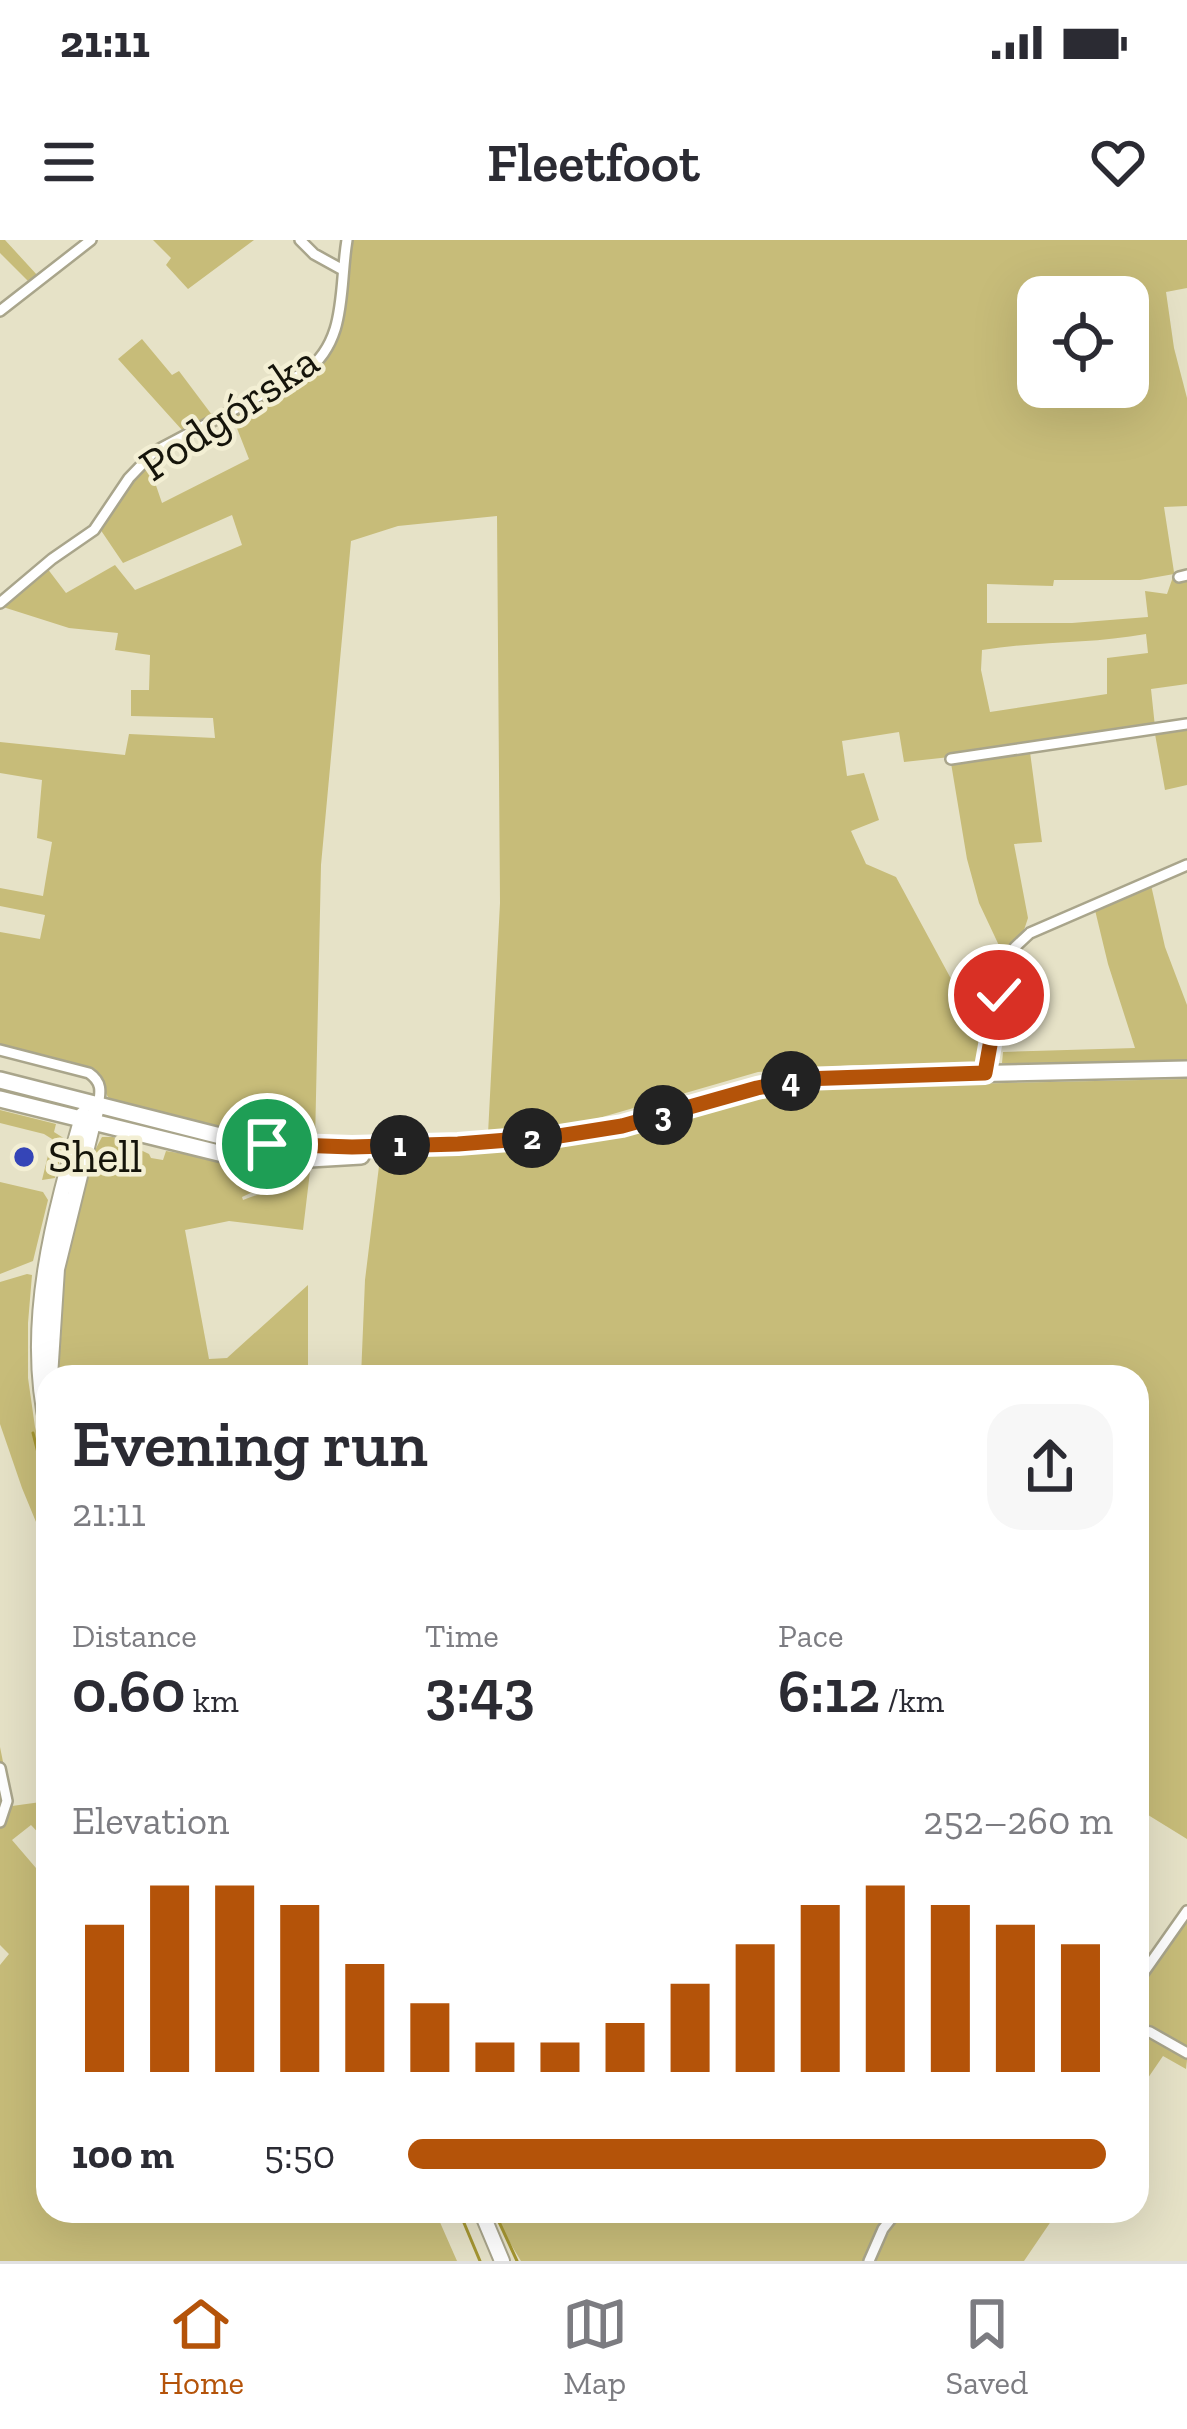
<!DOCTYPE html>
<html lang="en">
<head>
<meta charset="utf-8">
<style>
	body { margin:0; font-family:"Zilla Slab",serif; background:#f7f7f7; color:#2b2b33; height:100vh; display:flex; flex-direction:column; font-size:45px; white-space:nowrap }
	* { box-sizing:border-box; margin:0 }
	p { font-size:39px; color:#7c7c81 }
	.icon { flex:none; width:66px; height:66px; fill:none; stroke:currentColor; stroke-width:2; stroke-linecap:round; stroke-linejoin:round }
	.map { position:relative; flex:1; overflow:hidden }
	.details { position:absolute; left:36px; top:1125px; width:1113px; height:858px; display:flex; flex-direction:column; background:#fff; border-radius:36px; box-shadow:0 12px 48px #0002 }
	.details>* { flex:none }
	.buttons { position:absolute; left:1017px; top:36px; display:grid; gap:24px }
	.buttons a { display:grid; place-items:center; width:132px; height:132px; border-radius:24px; background:#fff; box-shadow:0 12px 48px #0002; font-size:60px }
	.pin { position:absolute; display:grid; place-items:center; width:102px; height:102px; color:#fff; margin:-51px; border:6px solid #fff; border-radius:50%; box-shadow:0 3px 12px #0007 }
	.km { position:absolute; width:60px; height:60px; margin:-30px; border-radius:50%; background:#222; color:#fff; font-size:33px; line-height:60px; text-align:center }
	.round { display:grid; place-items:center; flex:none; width:126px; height:126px; border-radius:36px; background:#f7f7f7 }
	.headline { display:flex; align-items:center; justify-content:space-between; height:204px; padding:0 36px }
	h1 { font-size:66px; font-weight:600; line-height:90px }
	.figures { display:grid; grid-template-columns:repeat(3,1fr); gap:18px; height:204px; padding:12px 36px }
	.figures div { display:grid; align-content:center }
	.figures b { font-size:60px; font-weight:600 }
	.figures small { font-size:33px; font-weight:400 }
	.figures p { font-size:33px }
	.chart { height:336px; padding:24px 36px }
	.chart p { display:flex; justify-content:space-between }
	.chart svg { width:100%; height:216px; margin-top:12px; stroke:#b45309; stroke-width:6 }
	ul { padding:0 36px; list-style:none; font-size:39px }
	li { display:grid; grid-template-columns:192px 144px 1fr; align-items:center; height:90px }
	li i { height:30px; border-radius:15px; background:#b45309 }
	.status { display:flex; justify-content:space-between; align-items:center; height:84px; padding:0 60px; background:#fff; direction:ltr }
	.status svg { height:33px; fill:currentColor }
	header { display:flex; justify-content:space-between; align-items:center; height:156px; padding:0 36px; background:#fff; font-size:54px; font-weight:600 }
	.menu { display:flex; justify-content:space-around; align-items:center; height:168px; border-top:3px solid #e1e1e2; background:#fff; font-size:33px; color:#7c7c81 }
	.menu a { display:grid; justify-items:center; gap:6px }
	.menu .active { color:#b45309 }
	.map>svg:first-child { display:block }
	.green { fill:#c7bc79; fill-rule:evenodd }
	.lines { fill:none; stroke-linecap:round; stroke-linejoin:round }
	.stream { stroke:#a59631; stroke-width:3 }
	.street-casing { stroke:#a9a58b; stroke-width:14 }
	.secondary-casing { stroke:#a9a58b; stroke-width:18 }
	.primary-casing { stroke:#a9a58b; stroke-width:20 }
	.street { stroke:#fff; stroke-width:9 }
	.secondary { stroke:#fff; stroke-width:14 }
	.primary { stroke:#fff; stroke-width:15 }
	.route-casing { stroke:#fff; stroke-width:24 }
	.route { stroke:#b45309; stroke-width:15 }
	.poi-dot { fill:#3545b7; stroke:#f3efd4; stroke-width:4.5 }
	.labels { text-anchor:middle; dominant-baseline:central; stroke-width:9; stroke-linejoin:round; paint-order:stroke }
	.street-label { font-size:45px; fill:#15140a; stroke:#f3efd4 }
	.poi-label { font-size:45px; fill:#15140a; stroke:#f3efd4; text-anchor:start }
</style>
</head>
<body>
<div class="status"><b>21:11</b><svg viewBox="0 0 49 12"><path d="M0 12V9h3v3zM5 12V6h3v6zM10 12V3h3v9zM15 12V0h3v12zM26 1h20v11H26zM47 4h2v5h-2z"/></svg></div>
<header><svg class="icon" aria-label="menu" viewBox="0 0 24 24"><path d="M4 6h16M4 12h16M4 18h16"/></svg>Fleetfoot<svg class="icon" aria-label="heart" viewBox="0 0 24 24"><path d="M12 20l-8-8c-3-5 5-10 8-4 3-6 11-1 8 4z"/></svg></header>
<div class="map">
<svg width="1187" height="2021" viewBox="0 0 1187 2021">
	<rect width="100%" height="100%" fill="#e6e2c7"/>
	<path class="green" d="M0,0H5L38,36L30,43L0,13Z
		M153,0H254L188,49L166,25L171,18Z
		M350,0H1187V48L1166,52L1174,108L1187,158V266L1164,267L1174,332L1186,330L1187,333V444L1151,449L1155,487L995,516L1030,512L1042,602L1014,604L1028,678L1023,693L1003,714L979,663L967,619L950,517L904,522L899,492L842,501L847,536L864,533L879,580L851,591L866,624L896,637L983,798L979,826L854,825L758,832L592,880L488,894L500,663L497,276L398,286L351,301L321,625L315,903C246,899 180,880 113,863C104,855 103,842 96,832L0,807V692L40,699L45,675L0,666V648L43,656L52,602L37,598L42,540L0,533V502L125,515L129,494L215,498L213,478L131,476V450H149L150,415L115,410L118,393L69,388L3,367L47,328L66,353L115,325L135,350L242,305L232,275L123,323L100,289L148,222L162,263L249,219L231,173L318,126C350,97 345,41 350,0ZM1038,57H1128V147H1038ZM1174,334L1167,354L1145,351L1148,377L1072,383H987V344L1053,346L1054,340H1140ZM1146,394L1148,413L1107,418V454L990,472L981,430L982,410C1037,401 1092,404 1146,394Z
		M142,99L172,135L179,131L212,175L182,190L118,119Z
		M1187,488V545L1165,550L1155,494Z
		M1151,645L1165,707L1187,765V822L1002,823L1003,812L1135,808L1108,724L1095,670Z
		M1187,839V1599L1140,1570L1137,1572V1137H361L365,1040L380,918L469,908L488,910L592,901L666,885L781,852L869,846Z
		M0,870L56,884L54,892L65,899L55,938L42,940L52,899L44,894L0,883Z
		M102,897H113L149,914L151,918L163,920L166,911L222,920L286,924L281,936L270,944L242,957L243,960C264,952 285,948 295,926L311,923L303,990L229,981L185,990L209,1119L227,1118L308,1045V1137H55L63,1031L69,1016L92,910H95Z
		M0,942L43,952L48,960L33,1021L0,1034Z
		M27,1034L32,1035L28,1083V1138L35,1187L48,1239V1311L22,1248L0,1184V1042Z
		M0,1507L12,1566L48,1561V1603L31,1585L12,1600L48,1642V1971H435L457,2021H0V1725L9,1714L0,1705V1589L7,1578L0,1565Z
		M1187,1676V1807H1185L1150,1787L1137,1784V1749L1163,1715Z
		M1137,1794L1146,1795L1187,1820L1186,1829L1163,1816L1137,1854Z
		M496,1971H891L874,1995L863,2021H521L504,1993Z
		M906,1971H1058L1024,2021H874L894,1983Z"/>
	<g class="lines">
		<path class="stream" d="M33,1193L48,1253
			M459,1971L480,2021
			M494,1971L517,2021"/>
		<defs>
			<path id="street" d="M300,0L314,14L343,30
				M0,71L91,0
				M1179,337L1187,335
				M0,363L52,319L94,290L129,238L154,212L305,132C348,101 339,48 347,0
				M951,519L1187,484
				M0,810L89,833C102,842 101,851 98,866
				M985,833L1004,735L1015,707L1030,693L1187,625
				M0,1528L7,1561L0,1582
				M1137,1742L1187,1671
				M1137,1789L1150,1792L1187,1813
				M869,2021L883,1989L897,1971"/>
			<path id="secondary" d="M50,1137L57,1029L96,871
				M48,1190C23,1084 54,975 83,874
				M481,1971L502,2021"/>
			<path id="primary" d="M0,840L232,899L291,906L352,907L451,905L583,893L622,886L757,848L826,837L1187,829
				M0,859L235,917L276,921L361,916"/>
		</defs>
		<use href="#street" class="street-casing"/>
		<use href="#secondary" class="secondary-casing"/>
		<use href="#primary" class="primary-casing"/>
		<use href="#street" class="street"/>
		<use href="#secondary" class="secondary"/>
		<use href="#primary" class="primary"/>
	</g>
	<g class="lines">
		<defs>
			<path id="route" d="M267,904L352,907L458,904L559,896L622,886L757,848L802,839L985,833L999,755"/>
		</defs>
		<use href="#route" class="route-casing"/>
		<use href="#route" class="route"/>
	</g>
	<circle class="poi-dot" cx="24" cy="917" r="12"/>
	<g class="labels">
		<g class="street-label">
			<text transform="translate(229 173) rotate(-34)">Podgórska</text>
		</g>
		<g class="poi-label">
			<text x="48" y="917">Shell</text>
		</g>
	</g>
</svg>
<div class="buttons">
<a><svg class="icon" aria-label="locate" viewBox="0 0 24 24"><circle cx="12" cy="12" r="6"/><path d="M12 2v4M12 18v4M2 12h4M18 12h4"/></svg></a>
</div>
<div class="pin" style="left:267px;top:904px;background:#1e9e55"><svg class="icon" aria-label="arrive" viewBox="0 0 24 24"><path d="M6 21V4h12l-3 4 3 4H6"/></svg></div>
<div class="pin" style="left:999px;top:755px;background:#d93025"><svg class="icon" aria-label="check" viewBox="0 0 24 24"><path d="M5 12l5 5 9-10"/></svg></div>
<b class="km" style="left:400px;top:905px">1</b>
<b class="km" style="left:532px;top:898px">2</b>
<b class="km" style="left:663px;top:875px">3</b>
<b class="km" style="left:791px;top:841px">4</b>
<section class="details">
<div class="headline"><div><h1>Evening run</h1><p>21:11</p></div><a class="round"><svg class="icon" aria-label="share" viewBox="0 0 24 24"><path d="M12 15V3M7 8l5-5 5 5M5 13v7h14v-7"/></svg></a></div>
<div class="figures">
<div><p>Distance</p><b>0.60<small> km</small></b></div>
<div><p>Time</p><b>3:43</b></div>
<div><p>Pace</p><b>6:12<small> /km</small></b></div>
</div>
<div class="chart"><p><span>Elevation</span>252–260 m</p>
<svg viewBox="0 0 160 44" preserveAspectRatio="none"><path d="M5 44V14M15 44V6M25 44V6M35 44V10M45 44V22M55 44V30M65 44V38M75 44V38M85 44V34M95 44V26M105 44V18M115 44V10M125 44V6M135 44V10M145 44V14M155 44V18"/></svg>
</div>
<ul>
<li><b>100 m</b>5:50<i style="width:99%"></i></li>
</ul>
</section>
</div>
<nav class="menu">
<a class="active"><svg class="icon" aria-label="home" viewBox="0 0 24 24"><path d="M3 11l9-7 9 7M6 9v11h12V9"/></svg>Home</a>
<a><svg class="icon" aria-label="map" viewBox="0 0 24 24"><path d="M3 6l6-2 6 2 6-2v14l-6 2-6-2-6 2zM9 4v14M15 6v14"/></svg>Map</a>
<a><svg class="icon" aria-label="saved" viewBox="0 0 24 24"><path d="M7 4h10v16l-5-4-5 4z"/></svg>Saved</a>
</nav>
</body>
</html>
